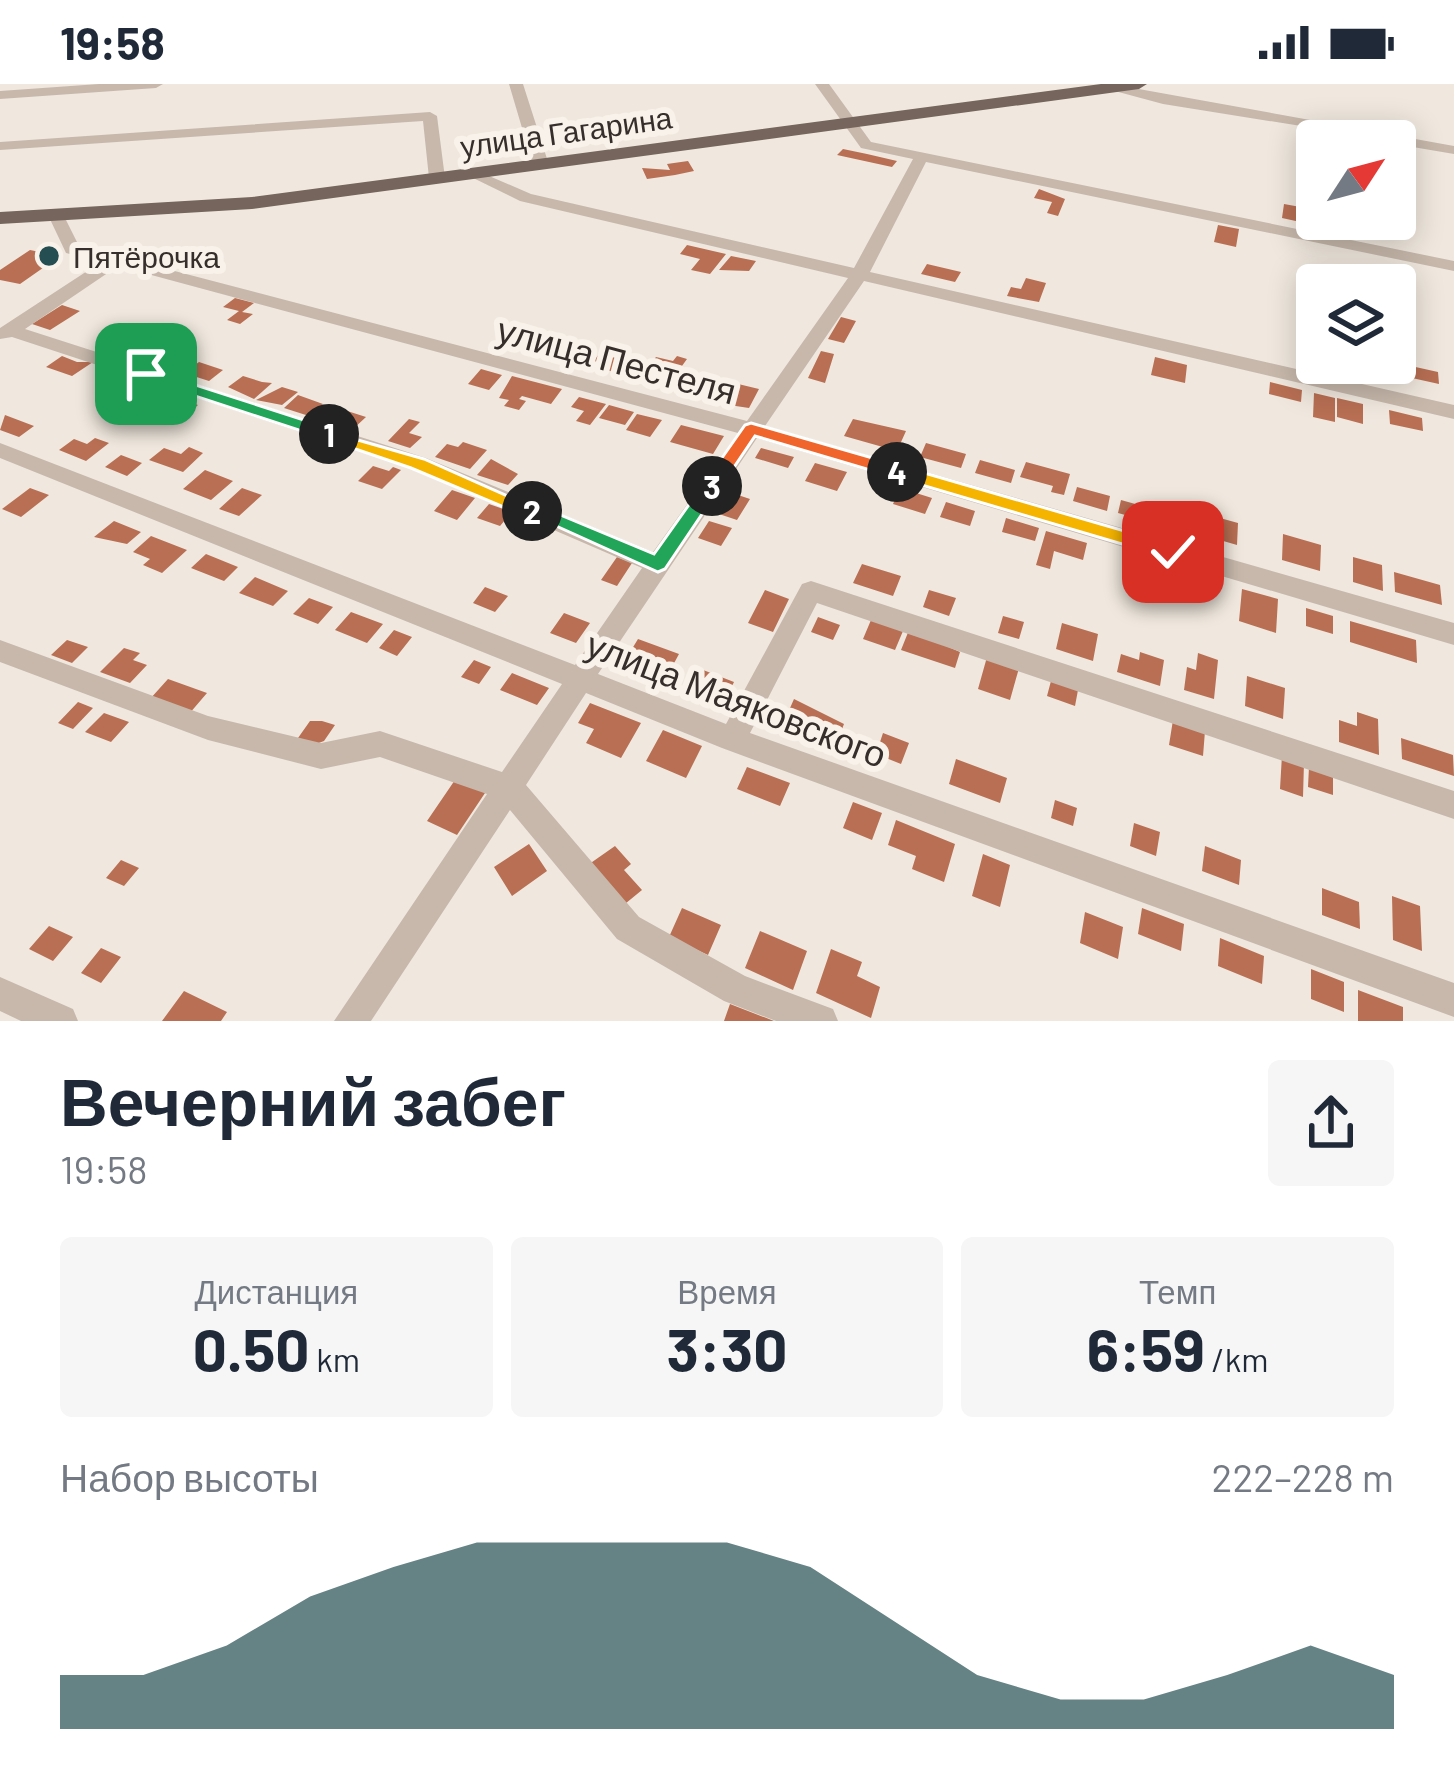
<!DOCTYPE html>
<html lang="ru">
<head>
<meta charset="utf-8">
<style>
	body { margin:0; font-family:Barlow,sans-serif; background:#f6f6f7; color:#1f2937; height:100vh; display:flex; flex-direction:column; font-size:45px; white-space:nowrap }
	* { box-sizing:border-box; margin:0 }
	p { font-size:39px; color:#747a83 }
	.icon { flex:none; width:66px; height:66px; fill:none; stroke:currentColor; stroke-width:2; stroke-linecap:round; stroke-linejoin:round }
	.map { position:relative; height:937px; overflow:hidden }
	.drawer { display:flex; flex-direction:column; background:#fff; flex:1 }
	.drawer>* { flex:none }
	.needle { width:78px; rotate:54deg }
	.fabs { position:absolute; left:1296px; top:36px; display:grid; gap:24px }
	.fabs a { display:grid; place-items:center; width:120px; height:120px; border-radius:12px; background:#fff; box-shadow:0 6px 30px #0003; font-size:60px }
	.pin { position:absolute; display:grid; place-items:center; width:102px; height:102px; color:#fff; margin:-51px; border-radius:24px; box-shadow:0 6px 18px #0006 }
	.km { position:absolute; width:60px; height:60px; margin:-30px; border-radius:50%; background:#222; color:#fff; font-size:33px; line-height:60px; text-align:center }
	.round { display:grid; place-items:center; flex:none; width:126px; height:126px; border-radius:12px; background:#f6f6f7 }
	.head { display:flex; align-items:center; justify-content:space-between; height:204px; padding:0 60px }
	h1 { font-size:66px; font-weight:700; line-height:90px }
	.stats { display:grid; grid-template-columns:repeat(3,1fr); gap:18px; height:204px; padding:12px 60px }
	.stats div { display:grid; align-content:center; border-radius:12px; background:#f6f6f7; text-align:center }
	.stats b { font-size:60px; font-weight:700 }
	.stats small { font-size:33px; font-weight:400 }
	.stats p { font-size:33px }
	.chart { height:336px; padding:24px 60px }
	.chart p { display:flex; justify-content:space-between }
	.chart svg { width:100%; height:216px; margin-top:12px; fill:#244e52; opacity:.7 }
	.status { display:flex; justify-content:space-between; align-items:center; height:84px; padding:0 60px; background:#fff; direction:ltr }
	.status svg { height:33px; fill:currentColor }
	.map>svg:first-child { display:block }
	.building { fill:#b86f53 }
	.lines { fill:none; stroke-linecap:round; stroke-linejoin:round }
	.minor { fill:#c7b8ab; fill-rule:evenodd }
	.major { fill:#75655c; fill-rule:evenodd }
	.split-1 { fill:#22a559; stroke:#fff; stroke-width:3 }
	.split-2 { fill:#f5b400; stroke:#fff; stroke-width:3 }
	.split-3 { fill:#22a559; stroke:#fff; stroke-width:3 }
	.split-4 { fill:#f0652b; stroke:#fff; stroke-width:3 }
	.split-5 { fill:#f5b400; stroke:#fff; stroke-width:3 }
	.poi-dot { fill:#244e52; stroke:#f8f2ea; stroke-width:4.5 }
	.labels { text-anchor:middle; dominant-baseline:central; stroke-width:12; stroke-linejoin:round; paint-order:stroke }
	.far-street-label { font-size:30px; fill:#352e2a; stroke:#f8f2ea }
	.far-poi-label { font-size:30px; fill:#352e2a; stroke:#f8f2ea; text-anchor:start }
	.street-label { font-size:36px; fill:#352e2a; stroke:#f8f2ea }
</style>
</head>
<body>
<div class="status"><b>19:58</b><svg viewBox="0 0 49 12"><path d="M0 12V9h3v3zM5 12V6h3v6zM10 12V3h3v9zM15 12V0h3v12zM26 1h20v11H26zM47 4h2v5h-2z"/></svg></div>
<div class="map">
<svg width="1454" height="937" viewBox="0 0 1454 937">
	<rect width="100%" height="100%" fill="#f0e8de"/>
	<path class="building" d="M843,65L867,70L897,77L892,83L837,71Z
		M688,77L694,87L675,91L647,95L642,84L670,86L667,80Z
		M1039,105L1065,115L1058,132L1047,129L1052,118L1034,114Z
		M1284,120L1306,124V129L1314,131V141L1282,134Z
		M1218,141L1239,145L1236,163L1214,158Z
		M687,161L726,170L710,190L691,186L700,175L680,170Z
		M30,166L60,172L20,200L0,196V186Z
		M731,172L756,177L749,187L719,186Z
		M927,180L961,188L955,198L921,190Z
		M1026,194L1046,199L1039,218L1007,212L1011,203L1021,205Z
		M235,214L254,219L242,228L253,230L240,240L227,236L239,227L223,223Z
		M62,221L80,227L50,246L32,240Z
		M841,233L856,237L844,259L828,255Z
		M821,267L834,270L825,299L808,294Z
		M599,270L624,276L614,288L590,282Z
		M62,272L77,278H93L72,292L46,283Z
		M677,272L687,275L674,293L646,286L656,273L673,277Z
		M1155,273L1187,281L1185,299L1151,291Z
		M199,278L223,286L209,297L184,289Z
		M1402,280L1438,288L1439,300L1403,292Z
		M481,285L502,291L489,306L468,300Z
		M243,292L262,298L272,299L254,315L228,303Z
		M512,292L562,305L551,320L522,312L519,315L526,317L519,326L504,322L509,316L499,314Z
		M711,297L731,303L734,299L759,305L749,324L729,321L701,314Z
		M1270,298L1302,306L1301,318L1269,310Z
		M282,303L298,308L282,321L256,316Z
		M178,308L188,312L182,316L198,321L185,331L160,323Z
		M1314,309L1335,314V338L1313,333Z
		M298,311L323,320L309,332L284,324Z
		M579,313L606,320L590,341L576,337L584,327L571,323Z
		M1337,314L1363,320V340L1337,333Z
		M609,321L634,328L625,341L599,334Z
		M341,325L366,333L352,346L327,338Z
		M1389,326L1422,334L1423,347L1390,340Z
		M637,330L662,336L650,353L626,346Z
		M5,331L34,342L19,353L0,346Z
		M409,335L420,338L409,349L422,353L410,364L388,357Z
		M853,335L906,347L897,367L844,352Z
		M681,341L724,352L713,370L670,358Z
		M95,354L109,359L86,377L59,366L74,355L87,360Z
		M463,358L487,366L470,385L435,373L447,360L458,363Z
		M926,359L966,370L961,384L920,373Z
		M189,363L203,369L183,388L149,376L164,364L181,370Z
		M761,364L794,373L788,384L755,374Z
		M121,371L142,379L127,392L105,383Z
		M491,375L518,390L508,401L477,391Z
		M980,376L1015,386L1011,399L975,389Z
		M1026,378L1070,390L1064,411L1051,408L1053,402L1020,393Z
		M815,379L847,388L837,407L805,397Z
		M373,382L389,387L393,383L401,386L382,405L358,397Z
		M205,386L233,397L211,416L183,405Z
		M1077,403L1110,412L1107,427L1073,417Z
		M30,404L49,411L21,433L2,425Z
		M242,404L262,411L239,432L219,425Z
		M900,404L932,414L925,430L893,420Z
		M452,406L475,414L457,436L434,427Z
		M729,408L750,415L737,436L716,429Z
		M1121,416L1153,425L1151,438L1118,429Z
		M946,418L975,427L970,442L940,433Z
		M489,420L512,428L500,442L477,434Z
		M1159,422L1200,433L1198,450L1156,439Z
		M1209,431L1238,439L1237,461L1206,452Z
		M1006,434L1039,444L1035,457L1002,448Z
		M114,437L141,448L127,460L94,453Z
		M709,437L732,444L721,462L698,454Z
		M1046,447L1087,459L1083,476L1054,467L1050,485L1036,481Z
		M1283,450L1321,461L1320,487L1282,476Z
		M151,452L187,466L162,489L143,481L150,475L133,468Z
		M206,470L238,483L224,497L191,484Z
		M617,473L632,479L617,502L601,496Z
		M1353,473L1382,481L1383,507L1353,498Z
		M862,480L901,492L893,512L853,499Z
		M1157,482L1212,498L1209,517L1154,500Z
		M1394,488L1440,501L1442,521L1395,508Z
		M255,493L288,507L273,522L239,509Z
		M485,503L508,512L495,528L473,519Z
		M1242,505L1278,515L1276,549L1239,537Z
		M765,506L789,515L773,548L748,539Z
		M929,506L956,514L949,532L923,523Z
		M309,514L333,523L318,540L293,530Z
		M1306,524L1333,532V550L1306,542Z
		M351,528L383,540L367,559L335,546Z
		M564,529L590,539L576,559L550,549Z
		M1003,532L1024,538L1019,555L998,549Z
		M818,533L840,541L833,556L811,548Z
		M871,536L903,547L895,566L863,555Z
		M1350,537L1416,556L1417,579L1350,558Z
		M1062,539L1098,550L1093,577L1056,565Z
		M394,546L412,553L397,572L379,564Z
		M909,546L960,568L955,584L901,566Z
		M638,555L679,570L666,594L624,578Z
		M67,556L88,563L72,579L51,571Z
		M124,564L140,569L133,576L147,581L130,599L100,588Z
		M1140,568L1164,576L1160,602L1117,588L1121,570L1139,576Z
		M1198,569L1218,576L1214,615L1184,606L1187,583L1196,586Z
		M987,573L1019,584L1010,616L978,605Z
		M474,576L491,583L479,600L461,593Z
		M698,584L734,598L725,616L688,602Z
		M512,589L549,604L537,621L500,606Z
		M1247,592L1285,604L1283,635L1245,622Z
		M168,595L207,609L189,630L150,615Z
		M1051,597L1078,606L1075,622L1047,612Z
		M794,615L844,640L836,660L783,640Z
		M78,618L93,624L73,645L58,639Z
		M590,619L641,639L621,674L586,659L594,645L578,639Z
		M1357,628L1378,635L1379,671L1339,658V636L1357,642Z
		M104,629L129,638L111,658L85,648Z
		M1173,636L1205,647L1203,672L1169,661Z
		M310,637H322L335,641L324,657L316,660L298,654Z
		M663,646L702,662L686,694L646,677Z
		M883,649L909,659L901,680L876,670Z
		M1401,654L1453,671L1454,692L1402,675Z
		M1282,671L1304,678L1303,713L1280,705Z
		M956,675L1007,694L1000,719L949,700Z
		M747,683L790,699L780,722L737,705Z
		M1309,683L1333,691V711L1308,703Z
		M457,693L487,706L457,751L427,737Z
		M1055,716L1077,724L1073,742L1051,734Z
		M853,718L882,729L872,756L843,744Z
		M896,736L955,760L944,798L912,785L916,772L888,761Z
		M1134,739L1160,748L1156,772L1130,762Z
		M529,760L547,787L512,812L494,783Z
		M615,762L631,780L624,786L642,806L620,824L585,783Z
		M1205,762L1241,776L1239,801L1202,787Z
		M983,770L1010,781L1000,823L972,812Z
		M121,776L139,784L124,802L106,794Z
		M1322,804L1359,818L1360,845L1322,831Z
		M1392,812L1420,822L1422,867L1393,856Z
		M682,824L721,841L708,871L669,853Z
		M1142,824L1184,840L1181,867L1138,850Z
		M1085,828L1123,843L1118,875L1080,859Z
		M49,842L73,853L53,877L29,865Z
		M760,847L807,867L793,906L745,884Z
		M1220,854L1264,872L1262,900L1218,882Z
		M101,864L121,873L101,899L81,889Z
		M831,865L862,878L857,892L880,903L871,934L816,909Z
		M1311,885L1344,898V928L1311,915Z
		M1358,906L1403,923V937H1358Z
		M184,907L227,928L221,937H162Z
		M730,920L774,937H724Z"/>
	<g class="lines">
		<path class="minor" d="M99,0H163L156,4L0,15V7Z
			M509,0H523L549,81L546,84L533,81Z
			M815,0H829L871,58L1454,177V187L926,78L870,188L1454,321V335L864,197L765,342L1454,539V561L757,354L598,590L726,640L802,500L811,497L1454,707V735L817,519L750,649L1454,899V933L722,664L586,609L526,701L639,833L745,892L833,925L838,937H776L724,917L617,855L510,726L371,937H334L487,710L380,673L321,685L208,656L0,578V556L208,632L321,659L380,647L502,688L562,600L0,374V359L575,581L642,484L410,384L12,253L0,255V244L101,178L66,169L48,131L62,128L79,162L747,337L848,194L520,117L465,90L473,85L531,110L854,184L913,75L861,64ZM118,182L738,349L653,468L426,374L25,245Z
			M1111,0L1454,62V70L1395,60V57L1163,20L1111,6Z
			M430,28L437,32L445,94L437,99L429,94L423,37L0,66V58Z
			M0,893L73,925L78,937H21L0,927Z"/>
		<path class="major" d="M1101,0H1147L1139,5L252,125L0,140V128L252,113Z"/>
	</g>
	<path class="split-1" d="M146,285L335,346L338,350L323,354L140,294L138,290Z"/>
	<path class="split-2" d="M323,346L424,375L541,427L532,434L525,432L411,384L323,354Z"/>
	<path class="split-3" d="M712,396L721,402L665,485L658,488L523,427L532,420L539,422L654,470L705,398Z"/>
	<path class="split-4" d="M751,339L904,383L906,388L897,394L755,352L718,407H705V398L745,341Z"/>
	<path class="split-5" d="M897,381L1173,461L1182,468L1173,475L891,392L888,388Z"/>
	<circle class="poi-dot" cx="49" cy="172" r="12"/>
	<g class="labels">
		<g class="far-street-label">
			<text transform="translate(566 47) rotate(-8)">улица Гагарина</text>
		</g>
		<g class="far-poi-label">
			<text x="73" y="172">Пятёрочка</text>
		</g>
		<g class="street-label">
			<text transform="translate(617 275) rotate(15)">улица Пестеля</text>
			<text transform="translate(737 614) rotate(21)">улица Маяковского</text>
		</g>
	</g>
</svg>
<div class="fabs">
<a><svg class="needle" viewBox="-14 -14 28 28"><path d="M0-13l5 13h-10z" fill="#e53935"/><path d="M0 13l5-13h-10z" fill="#747a83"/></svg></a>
<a><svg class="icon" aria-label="layers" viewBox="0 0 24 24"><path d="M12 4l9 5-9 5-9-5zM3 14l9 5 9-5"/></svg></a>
</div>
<div class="pin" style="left:146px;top:290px;background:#1e9e55"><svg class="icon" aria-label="arrive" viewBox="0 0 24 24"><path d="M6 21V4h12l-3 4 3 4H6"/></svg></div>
<div class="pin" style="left:1173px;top:468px;background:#d93025"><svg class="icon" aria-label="check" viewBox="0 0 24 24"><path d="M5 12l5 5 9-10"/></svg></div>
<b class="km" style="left:329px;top:350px">1</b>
<b class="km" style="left:532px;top:427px">2</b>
<b class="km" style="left:712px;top:402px">3</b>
<b class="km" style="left:897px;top:388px">4</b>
</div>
<section class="drawer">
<div class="head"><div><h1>Вечерний забег</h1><p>19:58</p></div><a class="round"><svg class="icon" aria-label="share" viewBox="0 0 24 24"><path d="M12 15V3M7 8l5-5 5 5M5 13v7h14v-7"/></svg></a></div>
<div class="stats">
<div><p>Дистанция</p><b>0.50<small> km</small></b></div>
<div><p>Время</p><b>3:30</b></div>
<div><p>Темп</p><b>6:59<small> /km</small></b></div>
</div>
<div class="chart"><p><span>Набор высоты</span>222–228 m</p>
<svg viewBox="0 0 160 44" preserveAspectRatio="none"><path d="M0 44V33L10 33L20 27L30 17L40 11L50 6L60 6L70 6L80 6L90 11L100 22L110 33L120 38L130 38L140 33L150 27L160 33V44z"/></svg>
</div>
</section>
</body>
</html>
